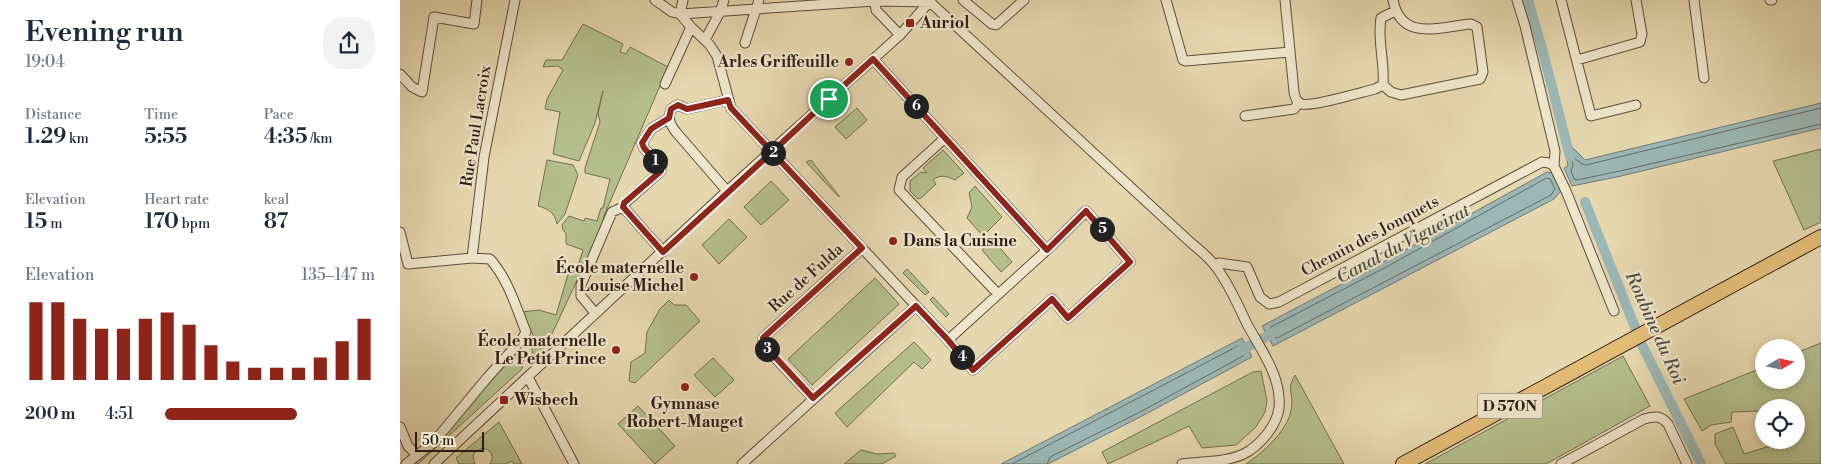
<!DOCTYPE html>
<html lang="en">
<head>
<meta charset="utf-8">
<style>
	body { margin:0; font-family:"Libre Bodoni",serif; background:#f2f2f3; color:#1f2937; height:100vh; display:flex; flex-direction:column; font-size:19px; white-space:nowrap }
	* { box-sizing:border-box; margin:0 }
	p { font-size:16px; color:#747a83 }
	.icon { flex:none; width:28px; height:28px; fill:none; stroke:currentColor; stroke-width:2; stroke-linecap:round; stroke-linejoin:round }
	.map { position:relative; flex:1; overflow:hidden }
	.sheet { display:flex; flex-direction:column; background:#fff; width:400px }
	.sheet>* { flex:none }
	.needle { width:32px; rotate:81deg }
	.tools { position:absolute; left:1355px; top:339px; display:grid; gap:10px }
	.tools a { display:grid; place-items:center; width:50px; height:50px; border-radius:50%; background:#fff; box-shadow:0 2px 8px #0003; font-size:25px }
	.scale { position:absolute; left:15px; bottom:12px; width:69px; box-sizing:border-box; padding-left:5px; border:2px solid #2f1d13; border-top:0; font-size:14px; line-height:18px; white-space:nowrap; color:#2f1d13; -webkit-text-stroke:4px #eee5ca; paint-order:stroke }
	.pin { position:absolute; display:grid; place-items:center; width:42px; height:42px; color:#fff; margin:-21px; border:2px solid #fff; border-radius:50%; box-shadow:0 1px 5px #0007 }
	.km { position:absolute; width:25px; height:25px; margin:-12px; border-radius:50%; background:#222; color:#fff; font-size:14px; line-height:25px; text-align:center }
	.round { display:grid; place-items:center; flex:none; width:52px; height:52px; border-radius:20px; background:#f2f2f3 }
	.overview { display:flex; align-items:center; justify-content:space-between; height:85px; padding:0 25px }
	h1 { font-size:28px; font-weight:600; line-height:38px }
	.metrics { display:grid; grid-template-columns:repeat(3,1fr); gap:8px; height:85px; padding:5px 25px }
	.metrics div { display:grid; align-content:center }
	.metrics b { font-size:21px; font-weight:600 }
	.metrics small { font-size:14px; font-weight:400 }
	.metrics p { font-size:14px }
	.chart { height:140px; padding:10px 25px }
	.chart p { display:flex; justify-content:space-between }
	.chart svg { width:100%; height:90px; margin-top:5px; stroke:#8f2418; stroke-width:6 }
	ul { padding:0 25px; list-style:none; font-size:16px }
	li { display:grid; grid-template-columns:80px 60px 1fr; align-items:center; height:38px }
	li i { height:12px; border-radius:6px; background:#8f2418 }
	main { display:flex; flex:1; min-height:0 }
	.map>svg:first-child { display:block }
	.green { fill:#b4be8b; stroke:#726e4f }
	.water { fill:#9bb7b5; stroke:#707974 }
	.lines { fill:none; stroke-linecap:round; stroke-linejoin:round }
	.shore { stroke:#656a64; stroke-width:1 }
	.canal { stroke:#9bb7b5; stroke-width:10 }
	.street-casing { stroke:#5c4c3a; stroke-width:11 }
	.primary-casing { stroke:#2f1d13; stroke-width:16 }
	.street { stroke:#eee5ca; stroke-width:9 }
	.primary { stroke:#e2bc77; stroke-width:14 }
	.route-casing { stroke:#fff; stroke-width:10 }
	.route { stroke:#8f2418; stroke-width:6 }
	.poi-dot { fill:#8f2418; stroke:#eee5ca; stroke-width:2 }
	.labels { text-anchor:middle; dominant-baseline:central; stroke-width:4.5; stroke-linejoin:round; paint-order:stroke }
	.shield { fill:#eee5ca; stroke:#68594a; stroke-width:1 }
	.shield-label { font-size:15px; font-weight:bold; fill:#2f1d13 }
	.poi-label { font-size:16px; font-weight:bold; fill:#2f1d13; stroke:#eee5ca; text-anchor:start }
	.street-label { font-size:16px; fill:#2f1d13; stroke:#eee5ca }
	.water-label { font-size:18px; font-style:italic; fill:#4f4b44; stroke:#eee5ca }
</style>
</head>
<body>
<main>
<section class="sheet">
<div class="overview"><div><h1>Evening run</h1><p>19:04</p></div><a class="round"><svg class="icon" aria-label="share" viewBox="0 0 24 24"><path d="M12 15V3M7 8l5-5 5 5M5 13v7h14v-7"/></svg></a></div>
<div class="metrics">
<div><p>Distance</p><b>1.29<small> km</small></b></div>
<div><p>Time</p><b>5:55</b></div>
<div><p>Pace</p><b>4:35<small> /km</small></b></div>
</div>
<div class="metrics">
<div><p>Elevation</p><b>15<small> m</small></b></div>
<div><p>Heart rate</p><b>170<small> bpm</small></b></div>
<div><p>kcal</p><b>87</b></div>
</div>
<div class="chart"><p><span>Elevation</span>135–147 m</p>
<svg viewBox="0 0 160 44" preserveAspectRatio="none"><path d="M5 44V6M15 44V6M25 44V14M35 44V19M45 44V19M55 44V14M65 44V11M75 44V17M85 44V27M95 44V35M105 44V38M115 44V38M125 44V38M135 44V33M145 44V25M155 44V14"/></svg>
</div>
<ul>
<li><b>200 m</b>4:51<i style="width:63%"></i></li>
</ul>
</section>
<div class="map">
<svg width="1421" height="464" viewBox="0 0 1421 464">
	<rect width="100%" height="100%" fill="#e5d7ae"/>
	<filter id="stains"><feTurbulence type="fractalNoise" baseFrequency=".004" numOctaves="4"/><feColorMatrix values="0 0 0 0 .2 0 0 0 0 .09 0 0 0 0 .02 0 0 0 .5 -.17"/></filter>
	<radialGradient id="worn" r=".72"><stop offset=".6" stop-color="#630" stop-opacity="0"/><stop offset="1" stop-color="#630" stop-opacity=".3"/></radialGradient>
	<path class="green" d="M183,24L223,44L220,52L226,54L230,47L268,67L204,216L201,229L151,336L143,350L134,358C132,352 130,345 135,339L122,312L139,310L156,315L169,271L177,269L183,250L166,244V233L163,230L162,225L169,216L184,221L185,218L197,221L201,208H203L210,179L185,173V168L200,122L198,113L203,91L195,123L179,161L153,154L160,112L145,109L147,99L163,70L158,66L143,67L146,60H162Z
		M457,108L467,120L446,139L435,127Z
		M1421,149V222L1404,230L1373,161Z
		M543,150L564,173L555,180C547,176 540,174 533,180L536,184L521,198L518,199L510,191V181L521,172L527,173L523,168Z
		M147,160L173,165L178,175L165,214L157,224C154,212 149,209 138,206Z
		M411,160L439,196V197L406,162Z
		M371,181L389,200L361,225L344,207Z
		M575,186L602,217L583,236L567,218L572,207L569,193Z
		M329,219L347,237L319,264L302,245Z
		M593,240L612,262L601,272L582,250Z
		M507,269L529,292L525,295L503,273Z
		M475,278L499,304L412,385L388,359Z
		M533,297L549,314L546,317L530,300Z
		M269,300L274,305H286L300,321L235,383L229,381L231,362L245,353L247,332L260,309Z
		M514,342L531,360L522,369L514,362L447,427L435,413Z
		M1421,343V464H1326L1315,444V434L1333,427L1344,454L1370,446L1369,440H1385L1386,442L1396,440V408H1364V421H1361L1358,411L1332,412L1331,422L1311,425L1302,431L1284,399L1364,367V380H1396V353Z
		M119,347L124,363L122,369L18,464H12Z
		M1223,356L1250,406L1146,464H1025Z
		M313,358L334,380L315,397L294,375Z
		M861,371L867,401L865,412L856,427L836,445L802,448L789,426L708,464L702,452L853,372Z
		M895,375L944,464H846C865,451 891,428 892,404C892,389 887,390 895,375Z
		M238,406L275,446L255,464L218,424Z
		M99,422L122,464H114L112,461L105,464H90C95,457 91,449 82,448L74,453L73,457L75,464H59L56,458Z
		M461,450L477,454L494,453L496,456L482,464H444Z"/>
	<path class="water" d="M1421,103V128L1221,176L1172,186L1164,168L1168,166L1165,149L1166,144H1169L1185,160Z
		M1147,172L1153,173L1161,191L1154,199L873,346L862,326L987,260Z
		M842,338L852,357L744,415L648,464H601Z"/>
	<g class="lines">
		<path class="shore" d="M1421,108L1186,165L1182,164L1174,158L1172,160L1173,165L1171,171L1174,179L1177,180L1220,171L1421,124
			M1147,178L1150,179L1155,189L1151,195L877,338L874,337L870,330L871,327L990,265Z
			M612,464L838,346L841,347L844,353L843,356L742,411L650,457L647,464"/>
		<path class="canal" d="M1128,0L1144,56L1170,157
			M1185,202L1242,345L1301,464
			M836,353L878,330"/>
		<defs>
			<path id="street" d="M255,0L272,12L280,14L475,1L530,2
				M563,0L592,24L596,25L624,0
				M766,0L783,60L786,61L890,52
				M885,0L894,92C895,97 896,102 902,104C912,107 962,92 975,89L983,85
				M993,0C1001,42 1039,27 1071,24L1077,27L1083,72L1080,79L1001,95L991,92L983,85C985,62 977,40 981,18L995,11
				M1117,0L1125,26L1155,151L1154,166
				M1161,0L1191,116L1236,105
				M1294,0L1304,78
				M1370,0H1372
				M475,1L476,10L500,35
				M530,2L789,241C798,249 809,257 816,267C829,284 838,305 847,324C861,350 882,377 879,408C877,425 862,442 849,451C830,463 804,461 782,464
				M280,14L291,27L309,44L317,56L331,108L548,340
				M280,14L283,0
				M305,40L320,12L324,0
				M345,43L359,0
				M473,59L647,250
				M1177,60L1240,42L1242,34L1236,0
				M0,74L12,87L22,92L34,17L74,24L77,0
				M265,84L291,27
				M845,116L894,109L899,103
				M545,138L502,177L499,190L598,294
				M1154,166L1166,191L1214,311
				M327,191L276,132C269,123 268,119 271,109L278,105L287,109L328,100
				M223,207L263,252
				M686,211L730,262L668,318L652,299L573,370L548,340L647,250Z
				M0,232L8,264L72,258L90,259C108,279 116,307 126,332L122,339L87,378L33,443L6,464
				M72,258L84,157L115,0
				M815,266L819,263L847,267L860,297L869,304L879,302L1142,162L1149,163L1154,166
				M195,313L181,296V285L212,212L223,207L225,203L261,171V167L244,148L242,143L251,129L269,118
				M128,377L174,464
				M413,398L365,347L363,338L462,248
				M0,427L8,446L17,455
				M34,464L327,191L500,35L531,0
				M342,464L516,306
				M1161,464L1244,419C1255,416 1260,415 1268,424L1287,464"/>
			<path id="primary" d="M1003,464L1421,237"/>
		</defs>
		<use href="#street" class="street-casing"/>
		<use href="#primary" class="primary-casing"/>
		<use href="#street" class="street"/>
		<use href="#primary" class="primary"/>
	</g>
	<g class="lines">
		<defs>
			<path id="route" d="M429,99L372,152L331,108L328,100L287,109L278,105L271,109L269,118L251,129L242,143L244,148L261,167V171L224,203L223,207L263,252L372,152L462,248L363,338L366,347L413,398L516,306L548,340L573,370L652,299L668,318L730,262L686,211L647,250L473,59L429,99"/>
		</defs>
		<use href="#route" class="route-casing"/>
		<use href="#route" class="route"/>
	</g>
	<g class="poi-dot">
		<rect x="505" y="18" width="10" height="10" rx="2.5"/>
		<circle cx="449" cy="62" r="5"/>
		<circle cx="493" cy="241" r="5"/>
		<circle cx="294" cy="277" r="5"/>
		<circle cx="216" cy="350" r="5"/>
		<circle cx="285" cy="387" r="5"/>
		<rect x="99" y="395" width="10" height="10" rx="2.5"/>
	</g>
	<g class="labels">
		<rect class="shield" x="1077.5" y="393.5" width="65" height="25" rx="4"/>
		<g class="shield-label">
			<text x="1110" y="406">D 570N</text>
		</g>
		<g class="poi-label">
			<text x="520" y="23">Auriol</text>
			<text x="439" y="62" text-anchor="end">Arles Griffeuille</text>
			<text x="503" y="241">Dans la Cuisine</text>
			<text x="284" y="268" text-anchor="end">École maternelle<tspan x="284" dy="18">Louise Michel</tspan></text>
			<text x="206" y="341" text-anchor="end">École maternelle<tspan x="206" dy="18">Le Petit Prince</tspan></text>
			<text x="114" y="400">Wisbech</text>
			<text x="285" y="404" text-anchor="middle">Gymnase<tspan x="285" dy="18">Robert-Mauget</tspan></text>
		</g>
		<g class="street-label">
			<text transform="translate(76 126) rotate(-81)">Rue Paul Lacroix</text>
			<text transform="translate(970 236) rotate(-28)">Chemin des Jonquets</text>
			<text transform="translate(406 278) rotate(-42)">Rue de Fulda</text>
		</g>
		<g class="water-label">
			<text transform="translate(1003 244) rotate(-28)">Canal du Vigueirat</text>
			<text transform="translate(1255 328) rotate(66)">Roubine du Roi</text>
		</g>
	</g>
	<rect width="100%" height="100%" filter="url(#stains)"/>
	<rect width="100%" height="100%" fill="url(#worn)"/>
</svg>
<div class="tools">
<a><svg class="needle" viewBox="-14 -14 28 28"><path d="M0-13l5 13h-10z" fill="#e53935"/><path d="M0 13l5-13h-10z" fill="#747a83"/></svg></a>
<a><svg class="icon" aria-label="locate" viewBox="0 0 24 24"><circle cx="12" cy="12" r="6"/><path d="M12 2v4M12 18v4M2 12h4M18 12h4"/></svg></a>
</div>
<div class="scale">50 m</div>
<div class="pin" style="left:429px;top:99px;background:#1e9e55"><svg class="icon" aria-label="arrive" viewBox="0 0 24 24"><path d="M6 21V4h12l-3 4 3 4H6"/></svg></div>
<b class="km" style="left:255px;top:161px">1</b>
<b class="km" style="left:373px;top:153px">2</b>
<b class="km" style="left:367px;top:349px">3</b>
<b class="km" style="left:562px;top:357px">4</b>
<b class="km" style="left:702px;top:229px">5</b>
<b class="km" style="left:516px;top:106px">6</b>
</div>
</main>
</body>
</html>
